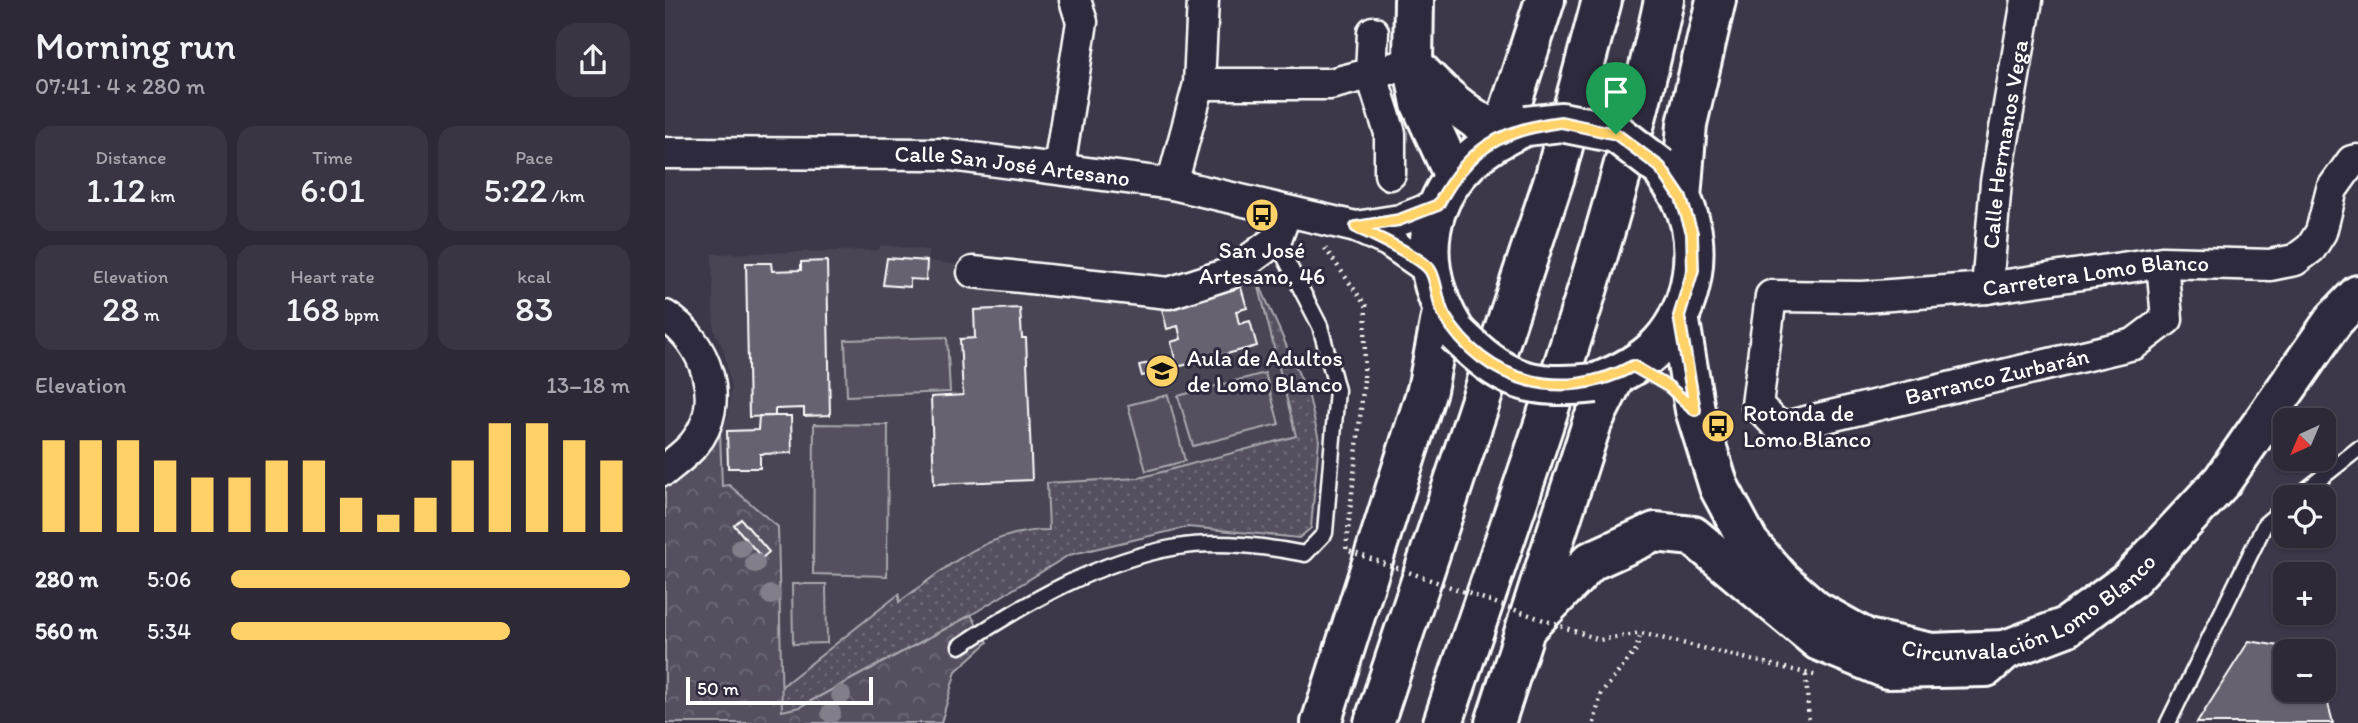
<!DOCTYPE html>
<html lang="en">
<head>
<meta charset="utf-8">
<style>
	body { margin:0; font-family:Itim,sans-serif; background:#393542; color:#f1f3f6; height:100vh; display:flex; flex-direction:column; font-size:26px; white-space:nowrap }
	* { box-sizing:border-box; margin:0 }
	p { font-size:23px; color:#a7a6ad }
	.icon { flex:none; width:38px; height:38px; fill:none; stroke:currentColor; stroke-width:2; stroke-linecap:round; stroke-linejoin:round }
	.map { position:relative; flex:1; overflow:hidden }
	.panel { display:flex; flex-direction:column; background:#2d2937; width:665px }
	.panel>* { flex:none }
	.needle { width:46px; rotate:224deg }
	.fabs { position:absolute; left:1608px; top:408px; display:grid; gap:14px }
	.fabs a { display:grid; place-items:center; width:63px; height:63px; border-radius:14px; background:#2d2937; box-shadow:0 2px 5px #0004,0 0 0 2px #484552; font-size:35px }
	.scale { position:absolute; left:21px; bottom:18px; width:187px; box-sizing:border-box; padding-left:7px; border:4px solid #fff; border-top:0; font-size:19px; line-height:24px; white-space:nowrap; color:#fff; -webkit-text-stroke:5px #2f2a3d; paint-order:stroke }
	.pin { position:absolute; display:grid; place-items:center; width:60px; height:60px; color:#fff; margin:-72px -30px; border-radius:50% 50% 50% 0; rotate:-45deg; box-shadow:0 0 7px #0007 }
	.pin .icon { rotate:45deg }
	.round { display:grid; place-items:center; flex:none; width:74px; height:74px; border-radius:21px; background:#393542 }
	.summary { display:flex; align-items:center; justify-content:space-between; height:119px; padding:0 35px }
	h1 { font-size:38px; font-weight:600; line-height:52px }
	.stats { display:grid; grid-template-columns:repeat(3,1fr); gap:10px; height:119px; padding:7px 35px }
	.stats div { display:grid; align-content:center; border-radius:18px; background:#393542; text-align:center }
	.stats b { font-size:35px; font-weight:600 }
	.stats small { font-size:19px; font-weight:400 }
	.stats p { font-size:19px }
	.chart { height:196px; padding:14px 35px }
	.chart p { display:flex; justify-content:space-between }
	.chart svg { width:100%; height:126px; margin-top:7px; stroke:#ffd166; stroke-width:6 }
	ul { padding:0 35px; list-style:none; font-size:23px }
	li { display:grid; grid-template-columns:112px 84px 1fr; align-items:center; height:52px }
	li i { height:18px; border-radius:9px; background:#ffd166 }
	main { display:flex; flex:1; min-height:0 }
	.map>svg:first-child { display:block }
	.built { fill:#494455 }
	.grass { fill:url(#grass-dots); stroke:#aaa8b0; stroke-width:2 }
	.park { fill:url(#park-crowns); stroke:#aaa8b0; stroke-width:2 }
	.pitch { fill:#555060; stroke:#aaa8b0; stroke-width:2 }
	.building { fill:#666270; stroke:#fff; stroke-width:2 }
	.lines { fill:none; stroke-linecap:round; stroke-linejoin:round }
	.lane-casing { stroke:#fff; stroke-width:19 }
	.street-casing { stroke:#fff; stroke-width:35 }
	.secondary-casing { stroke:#fff; stroke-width:44 }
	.highway-casing { stroke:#fff; stroke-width:44 }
	.path { stroke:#fff; stroke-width:4.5; stroke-dasharray:2 5; stroke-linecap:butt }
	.lane { stroke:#2f2a3d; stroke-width:14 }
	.street { stroke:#2f2a3d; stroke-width:30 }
	.secondary { stroke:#2f2a3d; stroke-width:38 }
	.highway { stroke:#2f2a3d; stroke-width:38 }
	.secondary-bridge-casing { stroke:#fff; stroke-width:44; stroke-linecap:butt }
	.path-bridge { stroke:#fff; stroke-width:4.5; stroke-dasharray:2 5; stroke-linecap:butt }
	.secondary-bridge { stroke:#2f2a3d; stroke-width:38 }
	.tree { fill:#827e8a }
	.route-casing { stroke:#fff; stroke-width:14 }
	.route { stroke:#ffd166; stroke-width:9 }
	.labels { text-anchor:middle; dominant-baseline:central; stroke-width:6; stroke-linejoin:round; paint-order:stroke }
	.street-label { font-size:23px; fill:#fff; stroke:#2f2a3d }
	.poi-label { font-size:23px; fill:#fff; stroke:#2f2a3d; text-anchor:start }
</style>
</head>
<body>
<main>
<section class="panel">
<div class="summary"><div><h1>Morning run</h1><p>07:41 · 4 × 280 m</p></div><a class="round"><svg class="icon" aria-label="share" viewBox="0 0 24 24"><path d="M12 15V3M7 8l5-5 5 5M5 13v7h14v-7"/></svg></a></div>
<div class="stats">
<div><p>Distance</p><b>1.12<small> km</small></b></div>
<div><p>Time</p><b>6:01</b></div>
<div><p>Pace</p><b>5:22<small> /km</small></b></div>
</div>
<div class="stats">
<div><p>Elevation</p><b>28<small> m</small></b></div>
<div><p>Heart rate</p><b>168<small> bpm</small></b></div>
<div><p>kcal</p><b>83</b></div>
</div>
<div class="chart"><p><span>Elevation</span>13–18 m</p>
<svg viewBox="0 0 160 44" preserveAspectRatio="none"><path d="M5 44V12M15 44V12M25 44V12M35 44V19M45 44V25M55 44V25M65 44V19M75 44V19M85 44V32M95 44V38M105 44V32M115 44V19M125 44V6M135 44V6M145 44V12M155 44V19"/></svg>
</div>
<ul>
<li><b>280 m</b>5:06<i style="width:100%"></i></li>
<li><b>560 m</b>5:34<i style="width:70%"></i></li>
</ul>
</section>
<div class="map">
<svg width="1693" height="723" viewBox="0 0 1693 723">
	<defs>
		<pattern id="grass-dots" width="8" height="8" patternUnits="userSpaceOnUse" patternTransform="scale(1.75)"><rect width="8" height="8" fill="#555060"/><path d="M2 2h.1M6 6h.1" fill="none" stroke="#6e6a78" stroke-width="1.8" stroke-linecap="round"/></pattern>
		<pattern id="park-crowns" width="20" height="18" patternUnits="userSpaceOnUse" patternTransform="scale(1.75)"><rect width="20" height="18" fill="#555060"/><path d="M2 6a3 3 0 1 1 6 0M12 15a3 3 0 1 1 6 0" fill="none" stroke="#6e6a78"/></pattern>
	</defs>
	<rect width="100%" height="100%" fill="#3c3749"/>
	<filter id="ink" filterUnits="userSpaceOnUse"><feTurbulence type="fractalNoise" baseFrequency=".0143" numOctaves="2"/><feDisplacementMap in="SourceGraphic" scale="14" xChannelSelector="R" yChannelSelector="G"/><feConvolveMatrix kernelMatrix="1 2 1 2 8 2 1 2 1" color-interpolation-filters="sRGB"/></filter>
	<g filter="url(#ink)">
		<path class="built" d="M215,245L263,250V261L295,265V282L378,289L496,305L592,279L631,436L474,478L382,483L385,530H368L303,554L234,602L233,594L116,687L113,527L57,486L55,432L63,417L66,389L59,351L49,330L47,254L214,250Z"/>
		<path class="grass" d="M592,279L644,397L654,440L646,528L634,538L523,527L404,555L306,615L135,707L116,712V687L234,594V602C283,567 321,530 384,530L382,483L474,478L631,436Z"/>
		<path class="park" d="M55,432L57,486L64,485L113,527L117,711L135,707L306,615L323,642L291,671L276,723H0V485C28,474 41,458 55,432Z"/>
		<path class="pitch" d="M282,337L285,392L182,396L180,340Z
			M600,373L614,424L528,446L513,396Z
			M503,395L520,461L481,471L463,405Z
			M149,424L223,425L222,576L148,574Z
			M127,584H161L162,643L128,644Z"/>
		<path class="building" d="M222,258L262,261L261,280L245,279V287L218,285Z
			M162,261L165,415L139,416V408L110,409V416L84,417L81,263H106L107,271L136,270V262Z
			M575,284L582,308L571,311L574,324L585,321L592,346L512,367L506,342L516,339L513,326L502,329L496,305Z
			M355,308L357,338H361L367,480L269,484L266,397L298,395L295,339L310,338L309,310Z
			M486,363L488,373L477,376L474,365Z
			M94,416H126L127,453L95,454V468H63L62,431L93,430Z
			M76,519L104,552L97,558L69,525Z
			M1584,641L1644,651H1620V690L1659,688L1668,723H1532Z"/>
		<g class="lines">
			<defs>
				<path id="lane" d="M1632,497L1693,449
					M295,646C362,602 432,561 512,547C553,540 600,546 640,554L660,533L672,390L655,326L611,240
					M1503,723L1600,524L1620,507"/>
				<g id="street">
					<path d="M708,32L706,73L725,133V174"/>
					<path d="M534,84H665L748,63"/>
					<path id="s1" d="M0,153L277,154L507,184L691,227L723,241L765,270"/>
					<path d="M394,167L417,22L410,0"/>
					<path d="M507,184L534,84L538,0"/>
					<path d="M691,227L735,220L773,205"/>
					<path id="s2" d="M1497,262L1502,319L1469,344L1115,428L1092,405L1106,296L1198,297L1322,288L1497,262L1605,265L1630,260L1646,248L1656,232L1667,189L1687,161L1693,160"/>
					<path d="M308,272L504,293L566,273L611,240L621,212"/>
					<path id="s3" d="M1322,288L1331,182L1362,0"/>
					<path d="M0,316C41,341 63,404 29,444C21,454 9,462 0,470"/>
				</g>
				<g id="secondary">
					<path d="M749,0L748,63L756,104L789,176"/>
					<path d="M749,65C775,95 802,115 836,136"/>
					<path id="s4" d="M1014,316L1030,410L1054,487L1084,543L1115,579L1150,610L1202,639L1267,653L1340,650L1401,627L1465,580L1557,481L1669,320L1693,295"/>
					<path d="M791,333C737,248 768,163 861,126"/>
					<path d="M931,383C955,374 977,363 995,344C1029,307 1039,244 1016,198C1011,189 1004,180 998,171"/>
				</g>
				<path id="highway" d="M836,136L880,0
					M1016,198L1022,124L1051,0
					M861,628L926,561L990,532L1028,536L1154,641L1222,669L1321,667L1340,650
					M656,723L762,390L777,312
					M709,723L890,176L937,0
					M778,723C857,484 947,247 999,0
					M830,723L927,423L951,375"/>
			</defs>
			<use href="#lane" class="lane-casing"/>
			<use href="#street" class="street-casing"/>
			<use href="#secondary" class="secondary-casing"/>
			<use href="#highway" class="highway-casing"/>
			<path class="path" d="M660,248L701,306L699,380
				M1141,675L1144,723
				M929,723L936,694L971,650L976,633L1153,676"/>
			<use href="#lane" class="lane"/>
			<use href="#street" class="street"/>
			<use href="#secondary" class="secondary"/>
			<use href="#highway" class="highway"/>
			<defs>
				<path id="secondary-bridge" d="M861,126L896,122L951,133L995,167
					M791,333C840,381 862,390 931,383"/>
			</defs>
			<use href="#secondary-bridge" class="secondary-bridge-casing"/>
			<path class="path-bridge" d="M699,380L681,550L935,640L976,633"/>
			<use href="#secondary-bridge" class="secondary-bridge"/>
		</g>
		<g class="tree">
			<circle cx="76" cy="548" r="10"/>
			<circle cx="90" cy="563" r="10"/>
			<circle cx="106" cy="595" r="10"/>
			<circle cx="176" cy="695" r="10"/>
			<circle cx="166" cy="713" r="10"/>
		</g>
	</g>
	<g class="lines" filter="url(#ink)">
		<defs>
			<path id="route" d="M896,122L951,134L995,167L1016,198L1027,233L1028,270L1014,316L1030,410L1004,387L968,366C899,403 820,384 779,315C772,302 772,280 765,270C755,256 707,235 691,227L734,220L773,205C803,149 834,130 896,122Z"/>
		</defs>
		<use href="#route" class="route-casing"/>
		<use href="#route" class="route"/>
	</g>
	<defs>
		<symbol id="bus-disc" viewBox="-11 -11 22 22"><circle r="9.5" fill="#ffd166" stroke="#2f2a3d"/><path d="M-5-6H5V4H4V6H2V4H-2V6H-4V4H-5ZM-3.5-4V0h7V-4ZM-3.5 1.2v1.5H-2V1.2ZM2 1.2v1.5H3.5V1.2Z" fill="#111"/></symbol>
		<symbol id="school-disc" viewBox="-11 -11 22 22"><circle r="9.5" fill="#ffd166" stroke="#2f2a3d"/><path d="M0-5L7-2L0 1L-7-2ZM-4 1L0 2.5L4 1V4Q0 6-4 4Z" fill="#111"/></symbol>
	</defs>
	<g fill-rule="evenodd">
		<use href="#bus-disc" x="578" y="196" width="38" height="38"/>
		<use href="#school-disc" x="478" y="352" width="38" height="38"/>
		<use href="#bus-disc" x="1034" y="407" width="38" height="38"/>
	</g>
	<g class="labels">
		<g class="street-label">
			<text stroke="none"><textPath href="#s3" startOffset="145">Calle Hermanos Vega</textPath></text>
			<text stroke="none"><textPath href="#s1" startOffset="348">Calle San José Artesano</textPath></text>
			<text stroke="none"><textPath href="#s2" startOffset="931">Carretera Lomo Blanco</textPath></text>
			<text transform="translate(1332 376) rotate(-13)">Barranco Zurbarán</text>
			<text stroke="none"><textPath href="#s4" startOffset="569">Circunvalación Lomo Blanco</textPath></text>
		</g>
		<g class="poi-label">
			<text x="597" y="250" text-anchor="middle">San José<tspan x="597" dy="26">Artesano, 46</tspan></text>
			<text x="522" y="358">Aula de Adultos<tspan x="522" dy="26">de Lomo Blanco</tspan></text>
			<text x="1078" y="413">Rotonda de<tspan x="1078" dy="26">Lomo Blanco</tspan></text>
		</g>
	</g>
</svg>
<div class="fabs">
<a><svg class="needle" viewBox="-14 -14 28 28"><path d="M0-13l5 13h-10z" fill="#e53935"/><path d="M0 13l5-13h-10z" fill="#a7a6ad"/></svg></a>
<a><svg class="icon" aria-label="locate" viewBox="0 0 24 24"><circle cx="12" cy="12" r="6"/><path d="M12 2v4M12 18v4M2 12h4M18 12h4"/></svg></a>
<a>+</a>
<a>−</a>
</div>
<div class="scale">50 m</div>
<div class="pin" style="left:951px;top:134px;background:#1e9e55"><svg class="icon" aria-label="arrive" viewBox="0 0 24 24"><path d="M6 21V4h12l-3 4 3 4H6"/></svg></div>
</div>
</main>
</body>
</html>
